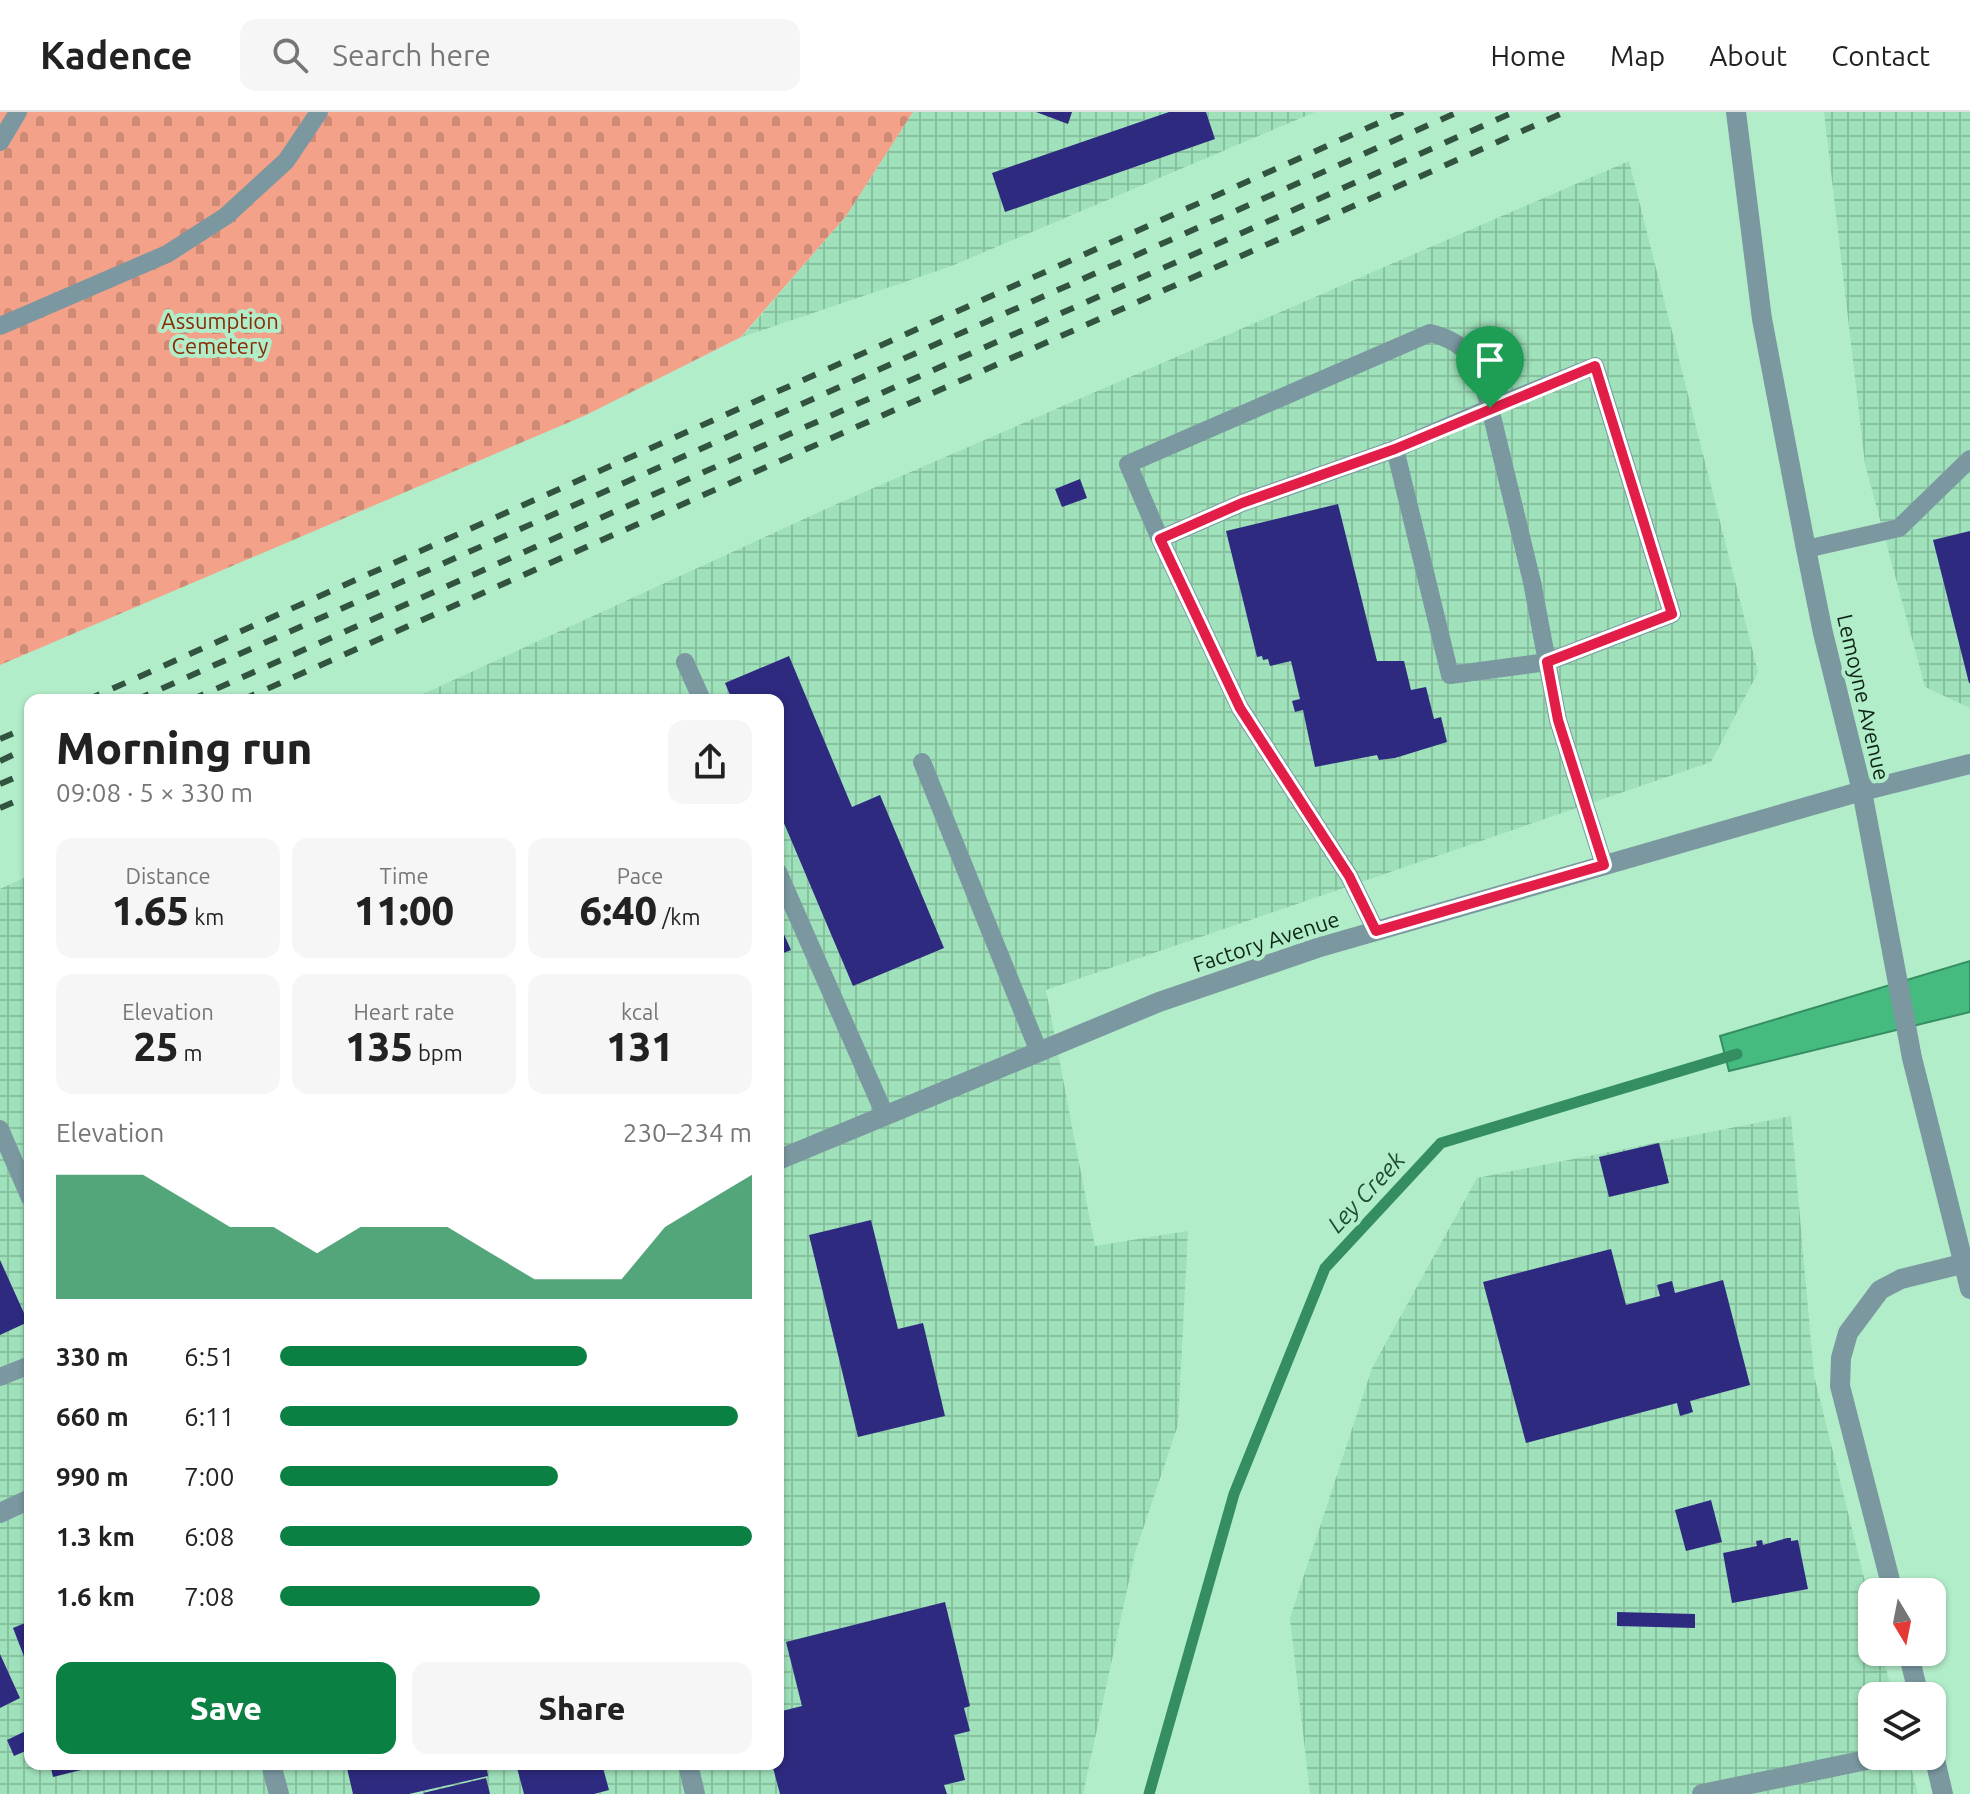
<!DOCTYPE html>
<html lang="en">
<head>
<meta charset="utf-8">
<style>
	body { margin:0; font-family:Ubuntu,sans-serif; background:#f6f6f6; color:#222; height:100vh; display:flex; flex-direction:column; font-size:30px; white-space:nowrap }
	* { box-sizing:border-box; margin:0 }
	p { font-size:26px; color:#767676 }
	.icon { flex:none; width:44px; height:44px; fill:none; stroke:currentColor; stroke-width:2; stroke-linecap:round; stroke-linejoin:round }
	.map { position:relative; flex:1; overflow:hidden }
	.drawer { position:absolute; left:24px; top:582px; width:760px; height:1076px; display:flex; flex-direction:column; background:#fff; border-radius:16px; box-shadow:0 2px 6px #0004 }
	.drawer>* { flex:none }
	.needle { width:52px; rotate:170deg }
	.buttons { position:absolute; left:1858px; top:1466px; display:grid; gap:16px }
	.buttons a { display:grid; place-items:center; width:88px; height:88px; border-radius:16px; background:#fff; box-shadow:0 2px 6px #0004; font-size:40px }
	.pin { position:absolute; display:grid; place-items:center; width:68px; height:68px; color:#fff; margin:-82px -34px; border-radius:50% 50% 50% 0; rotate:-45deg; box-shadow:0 0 8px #0007 }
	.pin .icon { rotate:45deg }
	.round { display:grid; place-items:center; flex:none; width:84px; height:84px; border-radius:16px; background:#f6f6f6 }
	.head { display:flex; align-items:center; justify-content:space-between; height:136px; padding:0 32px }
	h1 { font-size:44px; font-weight:800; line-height:60px }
	.stats { display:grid; grid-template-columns:repeat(3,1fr); gap:12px; height:136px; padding:8px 32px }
	.stats div { display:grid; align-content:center; border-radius:16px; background:#f6f6f6; text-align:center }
	.stats b { font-size:40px; font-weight:800 }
	.stats small { font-size:22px; font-weight:400 }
	.stats p { font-size:22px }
	.chart { height:224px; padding:16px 32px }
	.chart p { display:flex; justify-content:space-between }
	.chart svg { width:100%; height:144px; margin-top:8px; fill:#0b8043; opacity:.7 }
	.primary-button { display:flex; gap:16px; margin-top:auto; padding:16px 32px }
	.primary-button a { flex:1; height:92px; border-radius:16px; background:#0b8043; color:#fff; font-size:32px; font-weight:800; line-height:92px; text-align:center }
	.primary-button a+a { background:#f6f6f6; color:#222 }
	ul { padding:0 32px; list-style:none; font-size:26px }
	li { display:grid; grid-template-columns:128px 96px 1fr; align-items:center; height:60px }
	li i { height:20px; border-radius:10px; background:#0b8043 }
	header { display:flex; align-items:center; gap:48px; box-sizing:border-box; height:112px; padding:0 40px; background:#fff; border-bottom:2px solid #e0e0e0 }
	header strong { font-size:38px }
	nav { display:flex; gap:44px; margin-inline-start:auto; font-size:28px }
	.search { width:560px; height:72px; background:#f6f6f6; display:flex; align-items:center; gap:20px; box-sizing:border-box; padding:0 28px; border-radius:16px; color:#767676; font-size:30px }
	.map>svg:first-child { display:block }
	.industrial { fill:url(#industrial-grid) }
	.cemetery { fill:url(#cemetery-stones) }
	.water { fill:#45bb80; stroke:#348e61; stroke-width:2 }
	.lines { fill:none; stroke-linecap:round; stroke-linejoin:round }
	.stream { stroke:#348e61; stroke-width:11 }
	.building { fill:#2d2a7f }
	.service { stroke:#7b98a1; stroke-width:18 }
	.minor { stroke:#7b98a1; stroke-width:20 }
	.tertiary { stroke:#7b98a1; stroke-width:20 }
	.rail { stroke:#335341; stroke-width:6; stroke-dasharray:14 14; stroke-linecap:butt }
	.route-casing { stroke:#fff; stroke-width:16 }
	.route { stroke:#e11d48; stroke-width:10 }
	.labels { text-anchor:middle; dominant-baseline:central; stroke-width:8; stroke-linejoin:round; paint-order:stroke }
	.park-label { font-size:22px; fill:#892b07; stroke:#b2edc9 }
	.street-label { font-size:22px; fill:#0d2518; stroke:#b2edc9 }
	.water-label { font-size:24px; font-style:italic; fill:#1e4d34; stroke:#b2edc9 }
</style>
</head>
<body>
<header>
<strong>Kadence</strong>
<div class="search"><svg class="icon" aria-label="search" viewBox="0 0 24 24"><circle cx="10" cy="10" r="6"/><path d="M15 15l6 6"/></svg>Search here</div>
<nav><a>Home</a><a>Map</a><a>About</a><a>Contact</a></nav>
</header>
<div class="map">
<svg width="1970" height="1682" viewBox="0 0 1970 1682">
	<defs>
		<pattern id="industrial-grid" width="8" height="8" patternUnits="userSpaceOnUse" patternTransform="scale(2)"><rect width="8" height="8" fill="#9fe1ba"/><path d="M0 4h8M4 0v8" fill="none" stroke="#88c19f"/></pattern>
		<pattern id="cemetery-stones" width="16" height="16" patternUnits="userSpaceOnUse" patternTransform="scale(2)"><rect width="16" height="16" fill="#f3a188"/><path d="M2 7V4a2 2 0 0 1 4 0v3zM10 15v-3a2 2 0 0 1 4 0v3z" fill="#cf8a75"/></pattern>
	</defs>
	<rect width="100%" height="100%" fill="#b2edc9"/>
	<path class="industrial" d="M913,0H1315L949,155L742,225L846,104Z
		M1824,0H1970V596L1925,575L1865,352Z
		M1629,49L1758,560L1711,650L1046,878L1095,1134L1188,1119L1178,1313L1135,1441L1083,1682H0V777L30,763V1652H778V588H410L839,391Z
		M1791,1004L1814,1263L1872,1498V1540H1882L1893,1584H1872V1644H1908L1918,1682H1310L1290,1506L1372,1256L1477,1066Z"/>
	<path class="cemetery" d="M0,0H913L846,104L741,225L586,303L0,553Z"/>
	<path class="water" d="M1970,849V900L1729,959L1720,924Z"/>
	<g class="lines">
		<path class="stream" d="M1149,1682L1234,1382L1325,1156L1441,1031L1737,942"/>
	</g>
	<path class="building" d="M1036,0H1072L1068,12Z
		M1169,0H1206L1215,27L1005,100L992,61Z
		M1080,367L1087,386L1062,395L1055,377Z
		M1338,392L1377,549H1404L1411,578L1426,575L1434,607L1441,605L1447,630L1395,646L1379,648L1377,643L1315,655L1303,598L1295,600L1292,589L1300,587L1291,549L1270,554L1268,547L1263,548L1262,544L1257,545L1226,419Z
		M1970,419V571H1969L1933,428Z
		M789,544L852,695L880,683L944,836L853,874L778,697V588H732L725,571Z
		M778,809L791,838L778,843Z
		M1659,1031L1669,1071L1609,1085L1599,1045Z
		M871,1108L898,1217L923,1211L945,1304L858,1325L809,1123Z
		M1611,1137L1626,1193L1660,1184L1657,1173L1672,1169L1675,1181L1723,1168L1750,1273L1690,1289L1693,1300L1680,1304L1677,1291L1526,1331L1483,1170Z
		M0,1148L28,1210L0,1223Z
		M1711,1388L1722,1430L1686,1439L1675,1398Z
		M1787,1426H1791V1429L1798,1428L1808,1477L1732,1491L1723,1441L1757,1434L1756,1429L1762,1428L1763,1433Z
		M945,1490L970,1594L964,1596L970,1619L954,1623L965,1668L944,1673L947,1682H780L772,1652H778V1600L802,1594L786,1530Z
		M1617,1500L1695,1502V1516L1617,1514Z
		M30,1509V1560L13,1516Z
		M0,1542L20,1586L0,1596Z
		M30,1617V1637L14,1644L7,1628Z
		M50,1652H101V1653L53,1665Z
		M346,1652H486L488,1664L409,1682H353Z
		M516,1652H602L609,1678L594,1682H524Z
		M486,1666L490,1682H424L423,1681Z"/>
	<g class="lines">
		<path class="service" d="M0,30L18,0
			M0,214L167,142L226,104L286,49L319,0
			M1160,427L1128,352L1430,221C1475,232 1478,257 1490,296L1595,254L1672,502L1547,550L1450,563L1395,337
			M1806,437L1899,416L1970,347
			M685,550L702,588
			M922,650L1039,940
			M778,760L885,1003
			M1376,819L1349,764L1240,596L1160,427L1242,391L1395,337L1490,296L1532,470L1558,608L1604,753
			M0,1017L30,1086
			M0,1265L30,1253"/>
		<path class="minor" d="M1893,1480L1840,1274L1841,1246L1848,1221L1880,1178L1901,1167L1970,1150
			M1908,1540L1919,1584
			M1932,1635L1943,1682
			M271,1652L279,1682
			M688,1652L695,1682
			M1702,1682L1886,1644"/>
		<path class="tertiary" d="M1736,0L1762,207L1806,437L1823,521L1862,679L1912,946L1970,1177
			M778,1048L1159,890L1317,836L1862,679L1970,652
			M0,1401L30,1387"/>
		<path class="rail" d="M87,588L1403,0
			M136,588L1458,0
			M191,588L1514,0
			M242,588L1565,0
			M0,627L30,614
			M0,649L30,635
			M0,672L30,659
			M0,696L30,683"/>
	</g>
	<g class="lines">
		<defs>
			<path id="route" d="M1595,254L1672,502L1547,550L1558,608L1604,753L1376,819L1349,764L1240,596L1160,427L1242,391L1395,337Z"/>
		</defs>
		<use href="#route" class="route-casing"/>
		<use href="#route" class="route"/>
	</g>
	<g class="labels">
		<g class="park-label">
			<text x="220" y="208">Assumption<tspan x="220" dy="25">Cemetery</tspan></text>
		</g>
		<g class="street-label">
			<text transform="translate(1864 585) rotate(77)">Lemoyne Avenue</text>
			<text transform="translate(1266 829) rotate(-18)">Factory Avenue</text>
		</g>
		<g class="water-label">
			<text transform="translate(1366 1080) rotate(-47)">Ley Creek</text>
		</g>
	</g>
</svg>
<div class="buttons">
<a><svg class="needle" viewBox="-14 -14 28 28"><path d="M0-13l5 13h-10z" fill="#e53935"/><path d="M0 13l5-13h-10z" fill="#767676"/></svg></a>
<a><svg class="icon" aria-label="layers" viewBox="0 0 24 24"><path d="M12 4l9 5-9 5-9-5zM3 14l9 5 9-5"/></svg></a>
</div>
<div class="pin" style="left:1490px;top:296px;background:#1e9e55"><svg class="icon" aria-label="arrive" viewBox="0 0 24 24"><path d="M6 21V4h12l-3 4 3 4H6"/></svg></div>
<section class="drawer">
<div class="head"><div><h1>Morning run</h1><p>09:08 · 5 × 330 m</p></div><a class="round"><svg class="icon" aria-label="share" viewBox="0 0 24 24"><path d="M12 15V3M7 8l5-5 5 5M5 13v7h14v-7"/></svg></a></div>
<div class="stats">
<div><p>Distance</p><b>1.65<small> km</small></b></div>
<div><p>Time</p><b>11:00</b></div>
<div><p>Pace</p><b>6:40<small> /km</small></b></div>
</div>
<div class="stats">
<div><p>Elevation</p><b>25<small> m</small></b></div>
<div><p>Heart rate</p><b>135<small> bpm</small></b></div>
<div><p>kcal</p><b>131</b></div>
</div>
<div class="chart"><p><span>Elevation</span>230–234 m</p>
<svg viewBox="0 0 160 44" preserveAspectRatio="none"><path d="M0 44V6L10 6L20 6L30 14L40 22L50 22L60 30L70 22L80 22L90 22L100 30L110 38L120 38L130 38L140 22L150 14L160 6V44z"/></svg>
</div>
<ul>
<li><b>330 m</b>6:51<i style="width:65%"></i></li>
<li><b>660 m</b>6:11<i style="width:97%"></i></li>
<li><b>990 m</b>7:00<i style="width:59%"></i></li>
<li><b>1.3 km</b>6:08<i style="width:100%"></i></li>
<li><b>1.6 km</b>7:08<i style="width:55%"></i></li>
</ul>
<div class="primary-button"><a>Save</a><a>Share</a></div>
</section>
</div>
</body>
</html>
